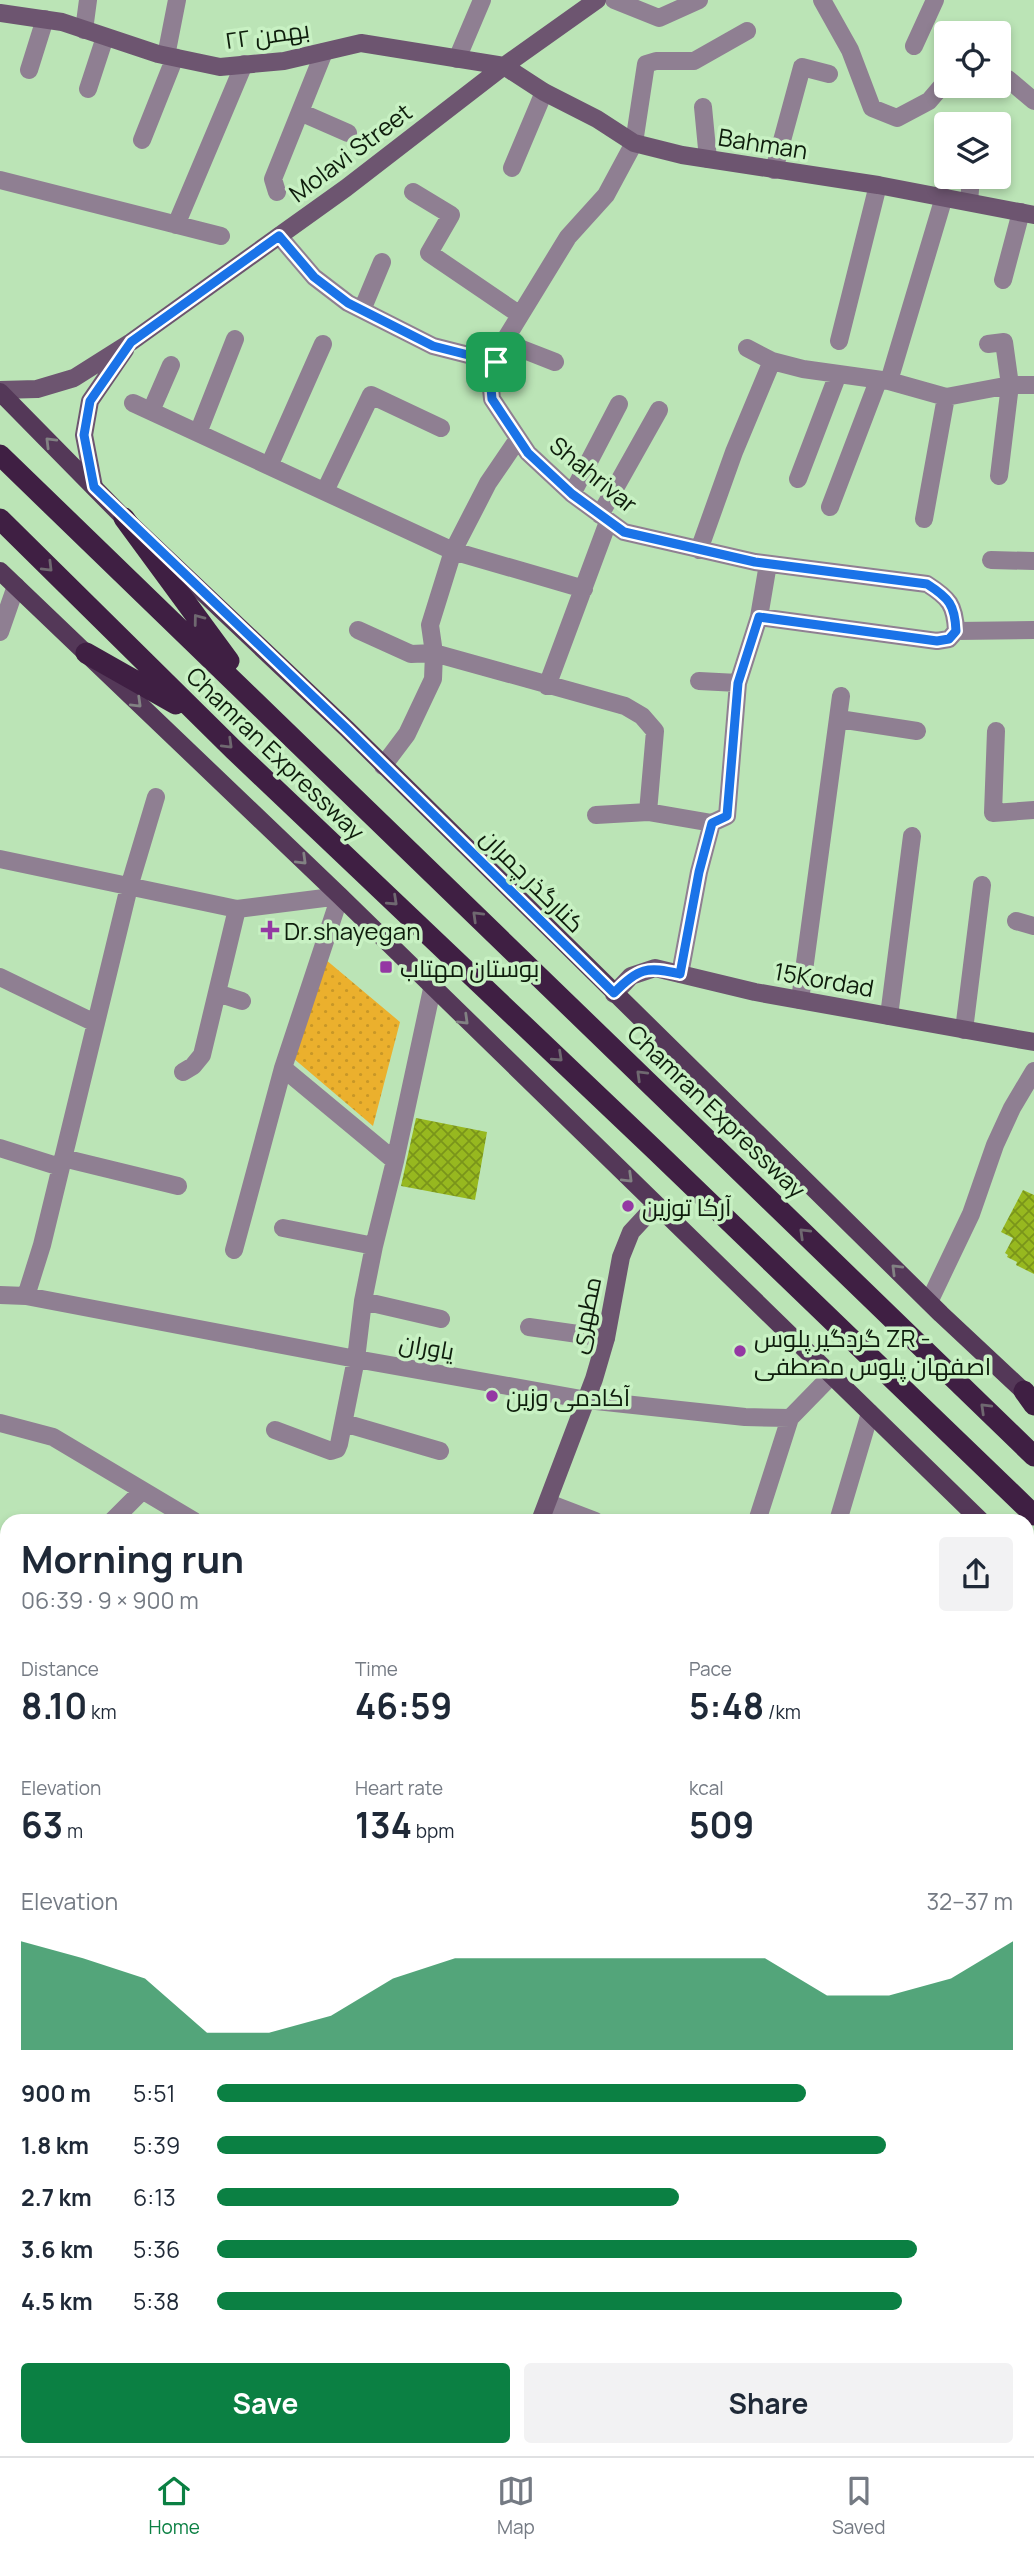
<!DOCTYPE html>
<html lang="en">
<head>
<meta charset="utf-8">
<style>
	body { margin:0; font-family:Manrope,Cairo,sans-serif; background:#f2f2f3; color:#1f2937; height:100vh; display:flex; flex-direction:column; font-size:26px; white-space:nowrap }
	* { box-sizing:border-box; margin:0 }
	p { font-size:23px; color:#747a83 }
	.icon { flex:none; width:38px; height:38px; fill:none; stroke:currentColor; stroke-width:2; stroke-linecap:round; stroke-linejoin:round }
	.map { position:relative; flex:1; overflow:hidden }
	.details { position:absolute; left:0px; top:1514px; width:1034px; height:943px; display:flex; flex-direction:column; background:#fff; border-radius:21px 21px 0 0; box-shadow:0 4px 10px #0003 }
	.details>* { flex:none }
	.controls { position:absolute; left:934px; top:21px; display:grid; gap:14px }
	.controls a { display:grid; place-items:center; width:77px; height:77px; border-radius:7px; background:#fff; box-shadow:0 4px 10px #0003; font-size:35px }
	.pin { position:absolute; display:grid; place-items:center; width:60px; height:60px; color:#fff; margin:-30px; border-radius:14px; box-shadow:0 4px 10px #0006 }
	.round { display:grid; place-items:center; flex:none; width:74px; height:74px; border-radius:7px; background:#f2f2f3 }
	.summary { display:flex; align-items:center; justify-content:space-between; height:119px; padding:0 21px }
	h1 { font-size:38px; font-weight:700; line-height:52px }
	.stats { display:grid; grid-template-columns:repeat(3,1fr); gap:10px; height:119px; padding:7px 21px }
	.stats div { display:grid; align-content:center }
	.stats b { font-size:35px; font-weight:700 }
	.stats small { font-size:19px; font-weight:400 }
	.stats p { font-size:19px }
	.chart { height:196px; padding:14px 21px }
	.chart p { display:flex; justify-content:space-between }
	.chart svg { width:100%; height:126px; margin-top:7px; fill:#0b8043; opacity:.7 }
	.button { display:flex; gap:14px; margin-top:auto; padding:14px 21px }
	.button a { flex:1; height:80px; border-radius:7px; background:#0b8043; color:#fff; font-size:28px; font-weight:700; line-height:80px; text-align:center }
	.button a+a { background:#f2f2f3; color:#1f2937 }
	ul { padding:0 21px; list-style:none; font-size:23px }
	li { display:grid; grid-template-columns:112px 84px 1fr; align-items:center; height:52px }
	li i { height:18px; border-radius:9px; background:#0b8043 }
	.tabs { display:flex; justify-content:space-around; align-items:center; height:98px; border-top:2px solid #e0e1e3; background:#fff; font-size:19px; color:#747a83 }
	.tabs a { display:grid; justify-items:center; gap:4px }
	.tabs .active { color:#0b8043 }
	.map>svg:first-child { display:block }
	.grass { fill:url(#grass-dots) }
	.building { fill:url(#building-cross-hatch) }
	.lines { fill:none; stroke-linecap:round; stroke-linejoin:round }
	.street { stroke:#8f7f92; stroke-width:18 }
	.secondary { stroke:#6d5570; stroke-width:18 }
	.primary { stroke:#543858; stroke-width:18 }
	.highway { stroke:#3f1f43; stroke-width:21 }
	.oneway { stroke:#828283 }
	.oneway2 { stroke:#6f6870 }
	.route-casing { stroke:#fff; stroke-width:14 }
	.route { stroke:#1a73e8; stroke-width:9 }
	.poi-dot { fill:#9438a3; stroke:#c8f1c3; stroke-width:2.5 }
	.labels { text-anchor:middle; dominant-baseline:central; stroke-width:7; stroke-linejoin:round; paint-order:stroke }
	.street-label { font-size:24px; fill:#0e1d0c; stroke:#c8f1c3 }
	.poi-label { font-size:24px; fill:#0e1d0c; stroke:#c8f1c3; text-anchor:start }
</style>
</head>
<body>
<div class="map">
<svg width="1034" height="2456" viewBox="0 0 1034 2456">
	<defs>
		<pattern id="grass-dots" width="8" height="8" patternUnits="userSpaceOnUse" patternTransform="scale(1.75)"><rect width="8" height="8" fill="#ebb02d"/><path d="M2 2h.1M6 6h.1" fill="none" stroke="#c89727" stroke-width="1.8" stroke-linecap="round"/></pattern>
		<pattern id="building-cross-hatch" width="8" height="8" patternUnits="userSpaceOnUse" patternTransform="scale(1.75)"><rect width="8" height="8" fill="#97b81f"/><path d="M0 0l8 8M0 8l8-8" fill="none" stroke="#7a951a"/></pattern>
	</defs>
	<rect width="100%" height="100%" fill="#bbe4b6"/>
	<path class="grass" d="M319,954L400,1022L373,1126L286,1052Z
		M812,2450H856L854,2456H815Z"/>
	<path class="building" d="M416,1118L487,1132L475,1200L401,1186Z
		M1023,1190L1034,1195V1274L1016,1265L1017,1262L1007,1257L1008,1255L1005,1253L1013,1238L1001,1232Z"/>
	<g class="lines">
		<path class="street" d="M614,0L659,18L699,0
			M822,0L850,50L872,108L897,118L929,101L947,80
			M84,30L88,0
			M747,31L694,61H656L646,64L634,143L606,195L568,237L500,348L490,378L492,399L528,453L572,494L624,532L755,562L927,584C949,598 955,605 956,631
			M914,46L935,0
			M166,56L177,0
			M457,59L482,0
			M29,70L45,19
			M999,77L1008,79L1034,101
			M88,89L105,37
			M703,107L708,159
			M300,112L348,133
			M142,140L175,57
			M512,168L544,92
			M774,170L802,67L829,74
			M0,180L221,236
			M277,192L273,179L324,52
			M413,192L451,215L429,253L520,315
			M969,202L971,177
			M176,225L244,64
			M279,236L314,277L348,303L433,346L496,362
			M1003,280L1021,212
			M362,310L382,262
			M839,341L878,185
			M504,342L555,362
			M988,344L1004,342L1010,385L999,476
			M747,348L772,361
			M889,381L944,197
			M133,403L453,551L584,589
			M151,411L171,365
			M198,433L235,339
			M269,466L323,344
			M798,479L838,374
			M325,491L371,395L441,428
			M572,494L619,404
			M830,507L878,381
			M600,515L659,410
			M924,519L946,397
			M699,550L734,452L772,361L803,369L889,381L946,397L1010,385H1034
			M991,560L1034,561
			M759,617L768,564
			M358,630L411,654L434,653L625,706L642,716L655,731L648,812
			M956,631L1034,630
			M0,632L16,586
			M699,681L738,683
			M547,686L608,522
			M839,719L917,731
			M996,731L993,813L1034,810
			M383,766L407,734L433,679L434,653L430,625L453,551L488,483L518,439
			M596,815L648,812L712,823
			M712,823L727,816L738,683L759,617L937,641L949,639L956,631
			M0,859L237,909L340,896L283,1068L234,1250
			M1016,921L1034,926
			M680,974L699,872L712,823
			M0,977L95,1023
			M217,993L242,1001
			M800,1000L841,696
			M889,1016L912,836
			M964,1030L982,885
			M283,1068L395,1161
			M183,1072L193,1066L202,1055L237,909
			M0,1148L60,1167
			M63,1158L178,1186
			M283,1228L374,1246
			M0,1295L26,1296L356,1359L587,1400L745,1417L790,1418L831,1376
			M26,1296L42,1245L129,887L156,797
			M363,1301L441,1319
			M929,1302L971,1214L995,1145L1012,1108L1034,1071
			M529,1327L606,1338
			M0,1423L53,1437L194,1521
			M344,1423L440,1451
			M275,1430L331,1451L337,1449L339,1444L356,1359L363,1301L374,1246L395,1161L432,989
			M548,1503L595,1521
			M112,1521L142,1491
			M757,1521L790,1418
			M838,1521L870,1413
			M1027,1787L1034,1788
			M0,1928L7,1916
			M0,1950L7,1953
			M0,1986L7,1990
			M1027,2001L1034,2010
			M0,2193L7,2195
			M0,2319L7,2322
			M1027,2365L1034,2374
			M0,2386L7,2389
			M155,2450L159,2456
			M778,2450L783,2456
			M869,2456L871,2450"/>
		<path class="secondary" d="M0,13L62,22L158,54L220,67L284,61L361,43L504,66L544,92L597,119L634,143L682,155L878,185L1034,215
			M0,390L37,389L74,378L131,342L346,188L504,66L597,0
			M94,487L84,435L90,401L125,350
			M614,994L631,976L655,968L755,992L1034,1042
			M540,1521L594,1379L606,1338L621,1257L631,1232L656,1205
			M0,1806L7,1810
			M1027,2209L1034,2204
			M1027,2251L1034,2246
			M450,2450L455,2456
			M36,2456V2450
			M685,2456L694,2450
			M743,2456L751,2450"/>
		<path class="primary" d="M0,392L124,518L347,729L941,1314L1034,1401
			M0,571L340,896L981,1521
			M1027,1566L1034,1572"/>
		<path class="highway" d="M0,455L1034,1456
			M124,518L229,661
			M0,519L234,750L656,1151L1034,1515
			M86,653L176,704
			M1024,1391L1034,1405"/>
	</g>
	<defs><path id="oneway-chevron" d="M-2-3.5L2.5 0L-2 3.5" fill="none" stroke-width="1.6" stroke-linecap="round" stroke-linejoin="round" transform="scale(1.75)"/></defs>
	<g class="oneway">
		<use href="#oneway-chevron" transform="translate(50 442) rotate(-135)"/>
		<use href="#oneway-chevron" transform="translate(137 703) rotate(44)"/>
		<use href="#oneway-chevron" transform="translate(302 860) rotate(44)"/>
		<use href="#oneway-chevron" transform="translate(464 1020) rotate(44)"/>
		<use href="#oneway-chevron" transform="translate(628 1178) rotate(44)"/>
		<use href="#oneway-chevron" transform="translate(896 1269) rotate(-135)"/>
	</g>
	<g class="oneway2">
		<use href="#oneway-chevron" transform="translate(48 567) rotate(45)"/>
		<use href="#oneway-chevron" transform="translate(198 619) rotate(-127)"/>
		<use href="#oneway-chevron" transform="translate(228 744) rotate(44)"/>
		<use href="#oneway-chevron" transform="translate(393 901) rotate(43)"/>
		<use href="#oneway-chevron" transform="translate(477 916) rotate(-136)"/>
		<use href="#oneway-chevron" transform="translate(558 1057) rotate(43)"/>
		<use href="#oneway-chevron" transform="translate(641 1075) rotate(-136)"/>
		<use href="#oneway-chevron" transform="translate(804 1233) rotate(-136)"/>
		<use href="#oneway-chevron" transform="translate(985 1408) rotate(-136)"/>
	</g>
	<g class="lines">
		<defs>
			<path id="route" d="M279,236L314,277L348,303L433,346L496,362L490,377L492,399L528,453L572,494L624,532L755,562L927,584C949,598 955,605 956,631L949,639L937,641L759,617L738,683L727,816L712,823L699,872L680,974C647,966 638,968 614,993L347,729L94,487L84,435L90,401L131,342Z"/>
		</defs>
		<use href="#route" class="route-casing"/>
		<use href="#route" class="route"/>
	</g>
	<g class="poi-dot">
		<path d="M266.5 919.5h7v7h7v7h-7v7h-7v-7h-7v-7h7z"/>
		<rect x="379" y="960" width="14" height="14" rx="3.5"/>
		<circle cx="628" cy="1206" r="7"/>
		<circle cx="740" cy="1351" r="7"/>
		<circle cx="492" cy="1396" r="7"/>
	</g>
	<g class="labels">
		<g class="street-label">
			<text transform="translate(267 34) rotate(-8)">۲۲ بهمن</text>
			<text transform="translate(763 143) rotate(9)">Bahman</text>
			<text transform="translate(350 152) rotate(-37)">Molavi Street</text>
			<text transform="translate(594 474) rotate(39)">Shahrivar</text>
			<text transform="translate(276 753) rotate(44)">Chamran Expressway</text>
			<text transform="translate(533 880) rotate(45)">کنارگذر چمران</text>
			<text transform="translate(824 979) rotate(10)">15Kordad</text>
			<text transform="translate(717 1111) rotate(44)">Chamran Expressway</text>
			<text transform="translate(584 1315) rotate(-78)">مطهری</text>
			<text transform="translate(427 1346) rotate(10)">یاوران</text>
		</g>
		<g class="poi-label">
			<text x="284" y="930">Dr.shayegan</text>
			<text x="400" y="967">بوستان مهتاب</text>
			<text x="642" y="1206">آرکا توزین</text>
			<text x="754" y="1337">گردگیر پلوس ZR -<tspan x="754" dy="28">اصفهان پلوس مصطفی</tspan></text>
			<text x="506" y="1396">آکادمی وزین</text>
		</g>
	</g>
</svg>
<div class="controls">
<a><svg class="icon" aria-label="locate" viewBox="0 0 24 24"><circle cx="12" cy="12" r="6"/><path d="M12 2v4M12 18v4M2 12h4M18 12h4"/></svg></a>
<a><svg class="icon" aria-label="layers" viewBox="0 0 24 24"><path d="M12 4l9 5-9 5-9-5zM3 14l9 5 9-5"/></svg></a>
</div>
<div class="pin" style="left:496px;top:362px;background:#1e9e55"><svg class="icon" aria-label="arrive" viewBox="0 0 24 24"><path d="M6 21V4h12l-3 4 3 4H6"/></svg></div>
<section class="details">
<div class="summary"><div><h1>Morning run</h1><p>06:39 · 9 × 900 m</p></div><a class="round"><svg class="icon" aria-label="share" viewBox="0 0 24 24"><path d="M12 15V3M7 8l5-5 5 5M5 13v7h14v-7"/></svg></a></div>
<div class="stats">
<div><p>Distance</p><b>8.10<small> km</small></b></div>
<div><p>Time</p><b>46:59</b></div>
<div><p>Pace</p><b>5:48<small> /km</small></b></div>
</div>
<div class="stats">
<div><p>Elevation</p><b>63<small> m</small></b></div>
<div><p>Heart rate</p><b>134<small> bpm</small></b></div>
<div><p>kcal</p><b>509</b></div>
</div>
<div class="chart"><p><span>Elevation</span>32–37 m</p>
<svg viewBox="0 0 160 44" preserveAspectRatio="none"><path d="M0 44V6L10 12L20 19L30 38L40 38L50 32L60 19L70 12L80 12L90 12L100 12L110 12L120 12L130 25L140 25L150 19L160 6V44z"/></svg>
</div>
<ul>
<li><b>900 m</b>5:51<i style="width:74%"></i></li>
<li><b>1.8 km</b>5:39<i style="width:84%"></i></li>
<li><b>2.7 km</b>6:13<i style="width:58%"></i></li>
<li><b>3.6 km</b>5:36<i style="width:88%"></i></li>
<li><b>4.5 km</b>5:38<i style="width:86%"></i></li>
</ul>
<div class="button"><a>Save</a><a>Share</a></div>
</section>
</div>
<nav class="tabs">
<a class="active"><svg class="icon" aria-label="home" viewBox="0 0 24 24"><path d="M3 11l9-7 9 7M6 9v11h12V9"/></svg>Home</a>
<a><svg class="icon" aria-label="map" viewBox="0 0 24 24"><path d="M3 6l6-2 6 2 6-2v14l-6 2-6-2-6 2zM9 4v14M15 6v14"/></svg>Map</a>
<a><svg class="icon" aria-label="saved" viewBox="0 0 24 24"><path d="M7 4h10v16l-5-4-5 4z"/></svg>Saved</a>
</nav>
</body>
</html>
